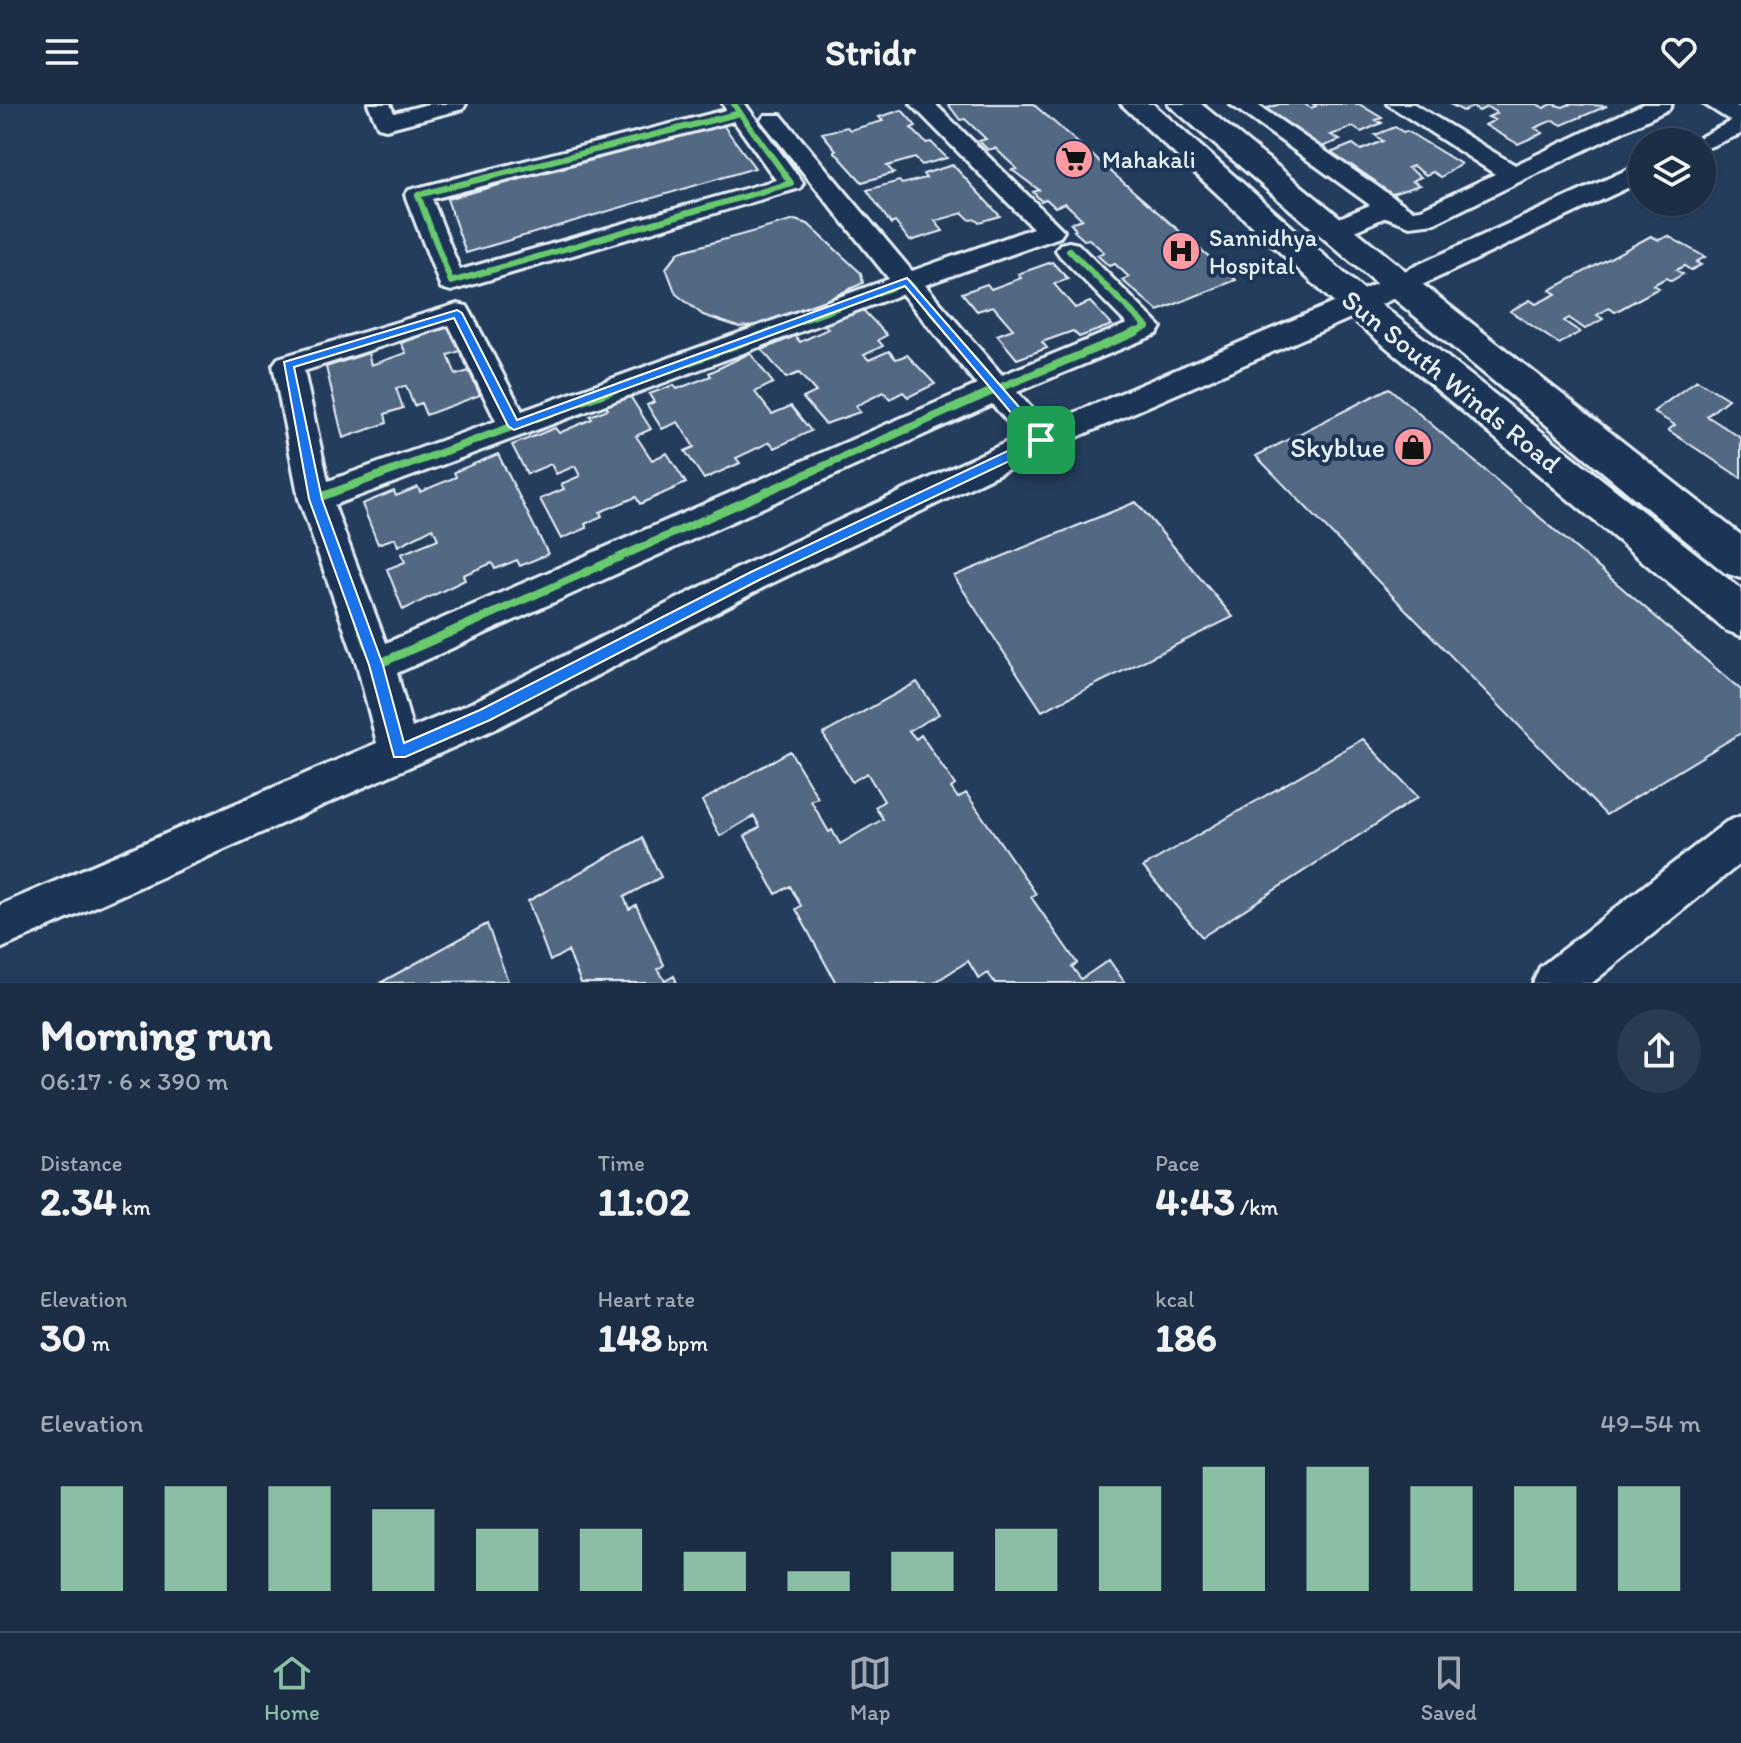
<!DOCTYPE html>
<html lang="en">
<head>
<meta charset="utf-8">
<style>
	body { margin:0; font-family:Itim,sans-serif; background:#293a51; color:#f1f3f6; height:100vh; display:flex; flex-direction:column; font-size:30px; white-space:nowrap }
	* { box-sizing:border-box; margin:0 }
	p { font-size:26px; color:#a0a8b3 }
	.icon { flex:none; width:44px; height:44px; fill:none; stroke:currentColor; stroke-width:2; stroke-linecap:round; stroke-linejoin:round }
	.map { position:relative; height:879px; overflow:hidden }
	.side { display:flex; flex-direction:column; background:#1c2e46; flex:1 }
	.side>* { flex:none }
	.buttons { position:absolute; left:1628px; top:24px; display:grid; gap:16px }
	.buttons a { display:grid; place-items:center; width:88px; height:88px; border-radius:50%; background:#1c2e46; box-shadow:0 2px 6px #0004,0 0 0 2px #3a4a5f; font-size:40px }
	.pin { position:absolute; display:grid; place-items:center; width:68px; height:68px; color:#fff; margin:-34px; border-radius:16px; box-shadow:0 4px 12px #0006 }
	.round { display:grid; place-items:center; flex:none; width:84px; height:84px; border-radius:42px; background:#293a51 }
	.head { display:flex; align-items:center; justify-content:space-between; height:136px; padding:0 40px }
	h1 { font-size:44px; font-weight:700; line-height:60px }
	.metrics { display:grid; grid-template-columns:repeat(3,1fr); gap:12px; height:136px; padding:8px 40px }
	.metrics div { display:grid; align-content:center }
	.metrics b { font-size:40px; font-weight:700 }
	.metrics small { font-size:22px; font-weight:400 }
	.metrics p { font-size:22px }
	.chart { height:224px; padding:16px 40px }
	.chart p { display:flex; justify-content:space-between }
	.chart svg { width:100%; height:144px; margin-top:8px; stroke:#8abfa5; stroke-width:6 }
	header { display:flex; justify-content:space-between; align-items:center; height:104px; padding:0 40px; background:#1c2e46; font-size:36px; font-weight:700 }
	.dock { display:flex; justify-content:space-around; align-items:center; height:112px; border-top:2px solid #3a4a5f; background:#1c2e46; font-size:22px; color:#a0a8b3 }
	.dock a { display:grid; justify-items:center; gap:4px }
	.dock .current { color:#8abfa5 }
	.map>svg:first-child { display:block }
	.building { fill:#536782; stroke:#e8f1f8; stroke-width:2 }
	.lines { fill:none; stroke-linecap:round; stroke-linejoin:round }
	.street-casing { stroke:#e8f1f8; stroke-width:6 }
	.secondary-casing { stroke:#e8f1f8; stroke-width:6 }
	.street { fill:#1d3557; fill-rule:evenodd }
	.secondary { fill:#1d3557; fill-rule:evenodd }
	.cycleway-far2-casing { stroke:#1d3557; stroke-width:10 }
	.cycleway-far1-casing { stroke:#1d3557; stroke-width:13 }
	.cycleway-casing { stroke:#1d3557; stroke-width:14 }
	.cycleway-far2 { stroke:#67ca6e; stroke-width:6 }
	.cycleway-far1 { stroke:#67ca6e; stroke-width:8 }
	.cycleway { stroke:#67ca6e; stroke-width:9 }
	.route { fill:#1a73e8; stroke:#fff; stroke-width:2; fill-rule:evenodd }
	.labels { text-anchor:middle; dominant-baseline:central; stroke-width:8; stroke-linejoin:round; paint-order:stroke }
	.far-poi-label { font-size:24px; fill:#e8f1f8; stroke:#1d3557; text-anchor:start }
	.street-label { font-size:28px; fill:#e8f1f8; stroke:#1d3557 }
	.poi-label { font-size:28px; fill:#e8f1f8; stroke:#1d3557; text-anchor:end }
</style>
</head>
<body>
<header><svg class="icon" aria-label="menu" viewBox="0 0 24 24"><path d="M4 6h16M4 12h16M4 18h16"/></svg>Stridr<svg class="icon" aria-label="heart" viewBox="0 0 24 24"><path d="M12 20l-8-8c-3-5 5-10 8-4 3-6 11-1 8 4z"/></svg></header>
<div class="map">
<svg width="1741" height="879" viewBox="0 0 1741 879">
	<rect width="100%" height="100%" fill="#253d5d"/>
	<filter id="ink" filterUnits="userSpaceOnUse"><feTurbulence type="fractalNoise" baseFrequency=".0125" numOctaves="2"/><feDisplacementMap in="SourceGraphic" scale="16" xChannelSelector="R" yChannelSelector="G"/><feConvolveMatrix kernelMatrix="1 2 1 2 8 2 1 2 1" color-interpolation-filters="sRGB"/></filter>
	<g filter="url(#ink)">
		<path class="building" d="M948,0H1033L1236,176L1158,207L1122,176L1129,173L1115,160L1109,162L1097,151L1104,148L1089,135L1084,136L1074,127L1076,126L1070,119L1082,115L1065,99L1055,103L1046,95L1041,97L1033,88L1039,86L1012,66L1017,65L995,44L988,46L979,37L986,35L965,15L960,16Z
			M1280,0H1304L1311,4L1316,2L1313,0H1359L1382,14L1376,16L1382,19L1361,28L1353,23L1331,31L1340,36L1314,46L1295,34L1302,31L1282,17L1275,20L1264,12L1271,10L1265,5Z
			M1450,0H1537L1544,4L1552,0L1563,3L1570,0L1607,2L1562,21L1553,16L1535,24L1543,29L1518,40L1485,21L1495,16L1488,13L1497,9L1487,3L1479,7L1473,3L1463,7Z
			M902,6L916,22L911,24L926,39L931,38L947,54L922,61L915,54L887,62L894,69L862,78L834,47L836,46L822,29L847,23L850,26L883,17L879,13Z
			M723,21L755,64L466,149L447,95Z
			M1395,23L1403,28L1407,27L1461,60L1441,73L1433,68L1426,71L1413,62L1408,64L1421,73L1412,77L1420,81L1386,92L1368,80L1375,77L1351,61L1345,64L1325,51L1353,40L1361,46L1383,37L1375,31Z
			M953,61L1000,112L979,118L976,115L970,116L963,109L935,117L943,127L910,137L895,118L891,120L867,86L899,77L902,80L926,74L923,70Z
			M795,116L808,120L861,169L863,179L776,219L739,223L703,211L676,190L666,164L679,148Z
			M1651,132L1659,136L1668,132L1705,153L1696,158L1701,161L1691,166L1684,162L1676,166L1683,170L1671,177L1666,174L1653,181L1659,184L1615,208L1609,204L1597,211L1603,215L1585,225L1569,214L1564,217L1580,228L1559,240L1510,207L1530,196L1536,200L1556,190L1550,186Z
			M1052,158L1068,175L1054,180L1075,204L1090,198L1112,221L1079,233L1073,227L1042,238L1047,244L1017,255L997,231L1013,225L993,202L977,207L962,189L987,180L991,185L1021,174L1018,170Z
			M860,203L887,231L878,236L883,242L864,251L869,256L889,247L896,255L907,251L935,280L908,293L903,288L890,295L884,288L855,302L860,308L825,320L803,294L816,288L799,269L786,274L762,246L795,232L800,238L828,225L823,219Z
			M449,223L460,247L448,251L456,271L469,267L480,291L426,311L421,299L414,302L406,282L396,284L403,304L385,310L387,319L343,334L326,263L368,249L371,261L406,249L401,239Z
			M750,249L773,279L755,288L772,310L791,302L811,327L775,344L770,338L736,354L740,359L704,375L685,347L694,343L678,318L662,325L647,301L654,298L649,290L674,281L677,285L711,272L709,269Z
			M1697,276L1728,295L1707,312L1741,334V374L1668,326L1675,321L1653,308Z
			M1389,284L1741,586V629L1606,711L1256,352Z
			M630,292L651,325L636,332L652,356L667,349L686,379L640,400L636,393L600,408L602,412L585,420L587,424L561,435L540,395L564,385L561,380L580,372L575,362L556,370L551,360L527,370L512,341L555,324L559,329L592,315L590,312L608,305L606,302Z
			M498,350L548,450L520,462L517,456L495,465L492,459L463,471L465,476L403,506L387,465L405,458L401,450L438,435L433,424L398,442L395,434L378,440L362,400L394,387L396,392L418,383L420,388L456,373L454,368Z
			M1136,398L1233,513L1042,607L954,472Z
			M917,578L939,610L909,627L916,635L921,631L955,681L951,684L958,694L966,689L1036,790L1031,793L1077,859L1072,863L1081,875L1109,856L1125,879H995L988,869L979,875L968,857L934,879H836L796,805L801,802L790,782L776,790L745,732L760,723L754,712L720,732L702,697L790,647L818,694L811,697L829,728L832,726L840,740L883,715L875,703L884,697L867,669L852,678L823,630Z
			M1363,635L1418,693L1202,833L1143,763Z
			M642,734L661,773L624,793L629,805L636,801L664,861L658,865L665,877L674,872L677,879H581L568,847L550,857L528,797Z
			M487,820L508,877L380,879Z"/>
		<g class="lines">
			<defs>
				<path id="street" d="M368,0H390L394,9L428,0H466L463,5L386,25L378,23Z
					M723,0H745L803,79L800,84L461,184L451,187L441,184L405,91L409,86L726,6ZM734,17L776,76L460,166L432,95Z
					M911,0H935L1064,127L1060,133L925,181L1002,271L1127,220L1060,152L1056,146L1060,140L1069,138L1078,140L1161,223L1157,230L1017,288L1046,321L1347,193L1633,63L1642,61V77L1367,207L1052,344L768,481L499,623L0,845V801L377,639L357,561L299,395L273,261L278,254L457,200L467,202L471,209L522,307L889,175L765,21L761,16L765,11H781L912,167L1033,124ZM902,190L977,281L386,539L334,401ZM449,221L496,317L328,377L304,267ZM992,300L1020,332L744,461L471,599L412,624L397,569Z
					M1230,0H1256L1412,106L1421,105L1495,70L1387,0H1414L1515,61L1643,0H1672L1669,5L1435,119L1410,122L1386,113L1343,132H1325L1321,126L1325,120L1370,101Z
					M1704,0H1733L1741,4V30L1702,46V38H1691L1731,17Z
					M1741,712V759L1592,879H1533L1540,863L1726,718Z"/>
				<path id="secondary" d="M1121,0H1153L1370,192L1741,485V532L1725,526L1344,208Z
					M1168,0H1201L1413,173L1741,431V474L1725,469L1387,189Z"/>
			</defs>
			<use href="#street" class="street-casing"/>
			<use href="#secondary" class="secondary-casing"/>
			<use href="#street" class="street"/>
			<use href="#secondary" class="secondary"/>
			<defs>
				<path id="cycleway-far2" d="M734,0L740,9
					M740,9L791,79L451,178L418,91Z
					M1069,146L1147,223L1131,230
					M766,230L907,178L951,230"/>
				<path id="cycleway-far1" d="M949,228L997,285
					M997,285L1041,336
					M997,285L1136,228
					M360,518L315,395L771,228
					M474,518L997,285"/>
				<path id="cycleway" d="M359,516L376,561L478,516"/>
			</defs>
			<use href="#cycleway-far2" class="cycleway-far2-casing"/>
			<use href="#cycleway-far1" class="cycleway-far1-casing"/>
			<use href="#cycleway" class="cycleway-casing"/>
			<use href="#cycleway-far2" class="cycleway-far2"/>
			<use href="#cycleway-far1" class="cycleway-far1"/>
			<use href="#cycleway" class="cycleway"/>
		</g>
	</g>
	<path class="route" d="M907,174L1045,333V340L761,475L490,616L405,653H394L369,561L309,395L284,258L457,206L462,209L517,316ZM905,182L1033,335L751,468L480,606L404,639L383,561L322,395L294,263L454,214L508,322L514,326Z"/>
	<defs>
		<symbol id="supermarket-disc" viewBox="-11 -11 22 22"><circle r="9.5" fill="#ff9aa2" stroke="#1d3557"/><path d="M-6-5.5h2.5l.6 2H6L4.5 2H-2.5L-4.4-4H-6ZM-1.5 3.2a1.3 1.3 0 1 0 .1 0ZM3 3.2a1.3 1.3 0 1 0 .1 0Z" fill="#111"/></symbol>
		<symbol id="hospital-disc" viewBox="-11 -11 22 22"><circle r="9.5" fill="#ff9aa2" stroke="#1d3557"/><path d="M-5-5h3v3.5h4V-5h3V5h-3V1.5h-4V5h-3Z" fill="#111"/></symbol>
		<symbol id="shop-disc" viewBox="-11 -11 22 22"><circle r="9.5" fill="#ff9aa2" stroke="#1d3557"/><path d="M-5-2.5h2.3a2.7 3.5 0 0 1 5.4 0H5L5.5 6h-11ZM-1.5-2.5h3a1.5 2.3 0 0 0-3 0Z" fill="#111"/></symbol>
	</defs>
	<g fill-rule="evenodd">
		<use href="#supermarket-disc" x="1052" y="33" width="44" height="44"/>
		<use href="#hospital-disc" x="1159" y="125" width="44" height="44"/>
		<use href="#shop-disc" x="1391" y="321" width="44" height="44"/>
	</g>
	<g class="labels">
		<g class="far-poi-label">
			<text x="1102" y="55">Mahakali</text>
			<text x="1209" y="133">Sannidhya<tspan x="1209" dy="28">Hospital</tspan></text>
		</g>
		<g class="street-label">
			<text transform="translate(1452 277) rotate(39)">Sun South Winds Road</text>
		</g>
		<g class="poi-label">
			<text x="1385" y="343">Skyblue</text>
		</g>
	</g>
</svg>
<div class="buttons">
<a><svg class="icon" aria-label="layers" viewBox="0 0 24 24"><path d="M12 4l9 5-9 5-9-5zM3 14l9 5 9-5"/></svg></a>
</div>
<div class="pin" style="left:1041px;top:336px;background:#1e9e55"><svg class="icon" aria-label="arrive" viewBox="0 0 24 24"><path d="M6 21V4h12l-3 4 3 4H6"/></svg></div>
</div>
<section class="side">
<div class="head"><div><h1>Morning run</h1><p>06:17 · 6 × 390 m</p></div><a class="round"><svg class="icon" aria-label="share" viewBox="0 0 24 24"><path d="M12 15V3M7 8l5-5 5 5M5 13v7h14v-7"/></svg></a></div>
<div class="metrics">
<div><p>Distance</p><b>2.34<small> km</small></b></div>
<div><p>Time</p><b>11:02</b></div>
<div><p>Pace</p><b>4:43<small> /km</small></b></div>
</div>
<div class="metrics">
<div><p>Elevation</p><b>30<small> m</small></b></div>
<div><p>Heart rate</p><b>148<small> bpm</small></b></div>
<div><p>kcal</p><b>186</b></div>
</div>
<div class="chart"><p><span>Elevation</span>49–54 m</p>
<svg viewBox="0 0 160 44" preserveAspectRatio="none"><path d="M5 44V12M15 44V12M25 44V12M35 44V19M45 44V25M55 44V25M65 44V32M75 44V38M85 44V32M95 44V25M105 44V12M115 44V6M125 44V6M135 44V12M145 44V12M155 44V12"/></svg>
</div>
</section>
<nav class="dock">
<a class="current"><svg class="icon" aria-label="home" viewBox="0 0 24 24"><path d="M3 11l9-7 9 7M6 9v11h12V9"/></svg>Home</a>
<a><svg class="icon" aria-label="map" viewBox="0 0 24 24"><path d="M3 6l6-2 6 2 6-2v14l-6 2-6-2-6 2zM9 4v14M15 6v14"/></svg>Map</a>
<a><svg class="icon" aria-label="saved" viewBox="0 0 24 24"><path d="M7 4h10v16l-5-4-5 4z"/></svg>Saved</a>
</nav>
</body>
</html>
